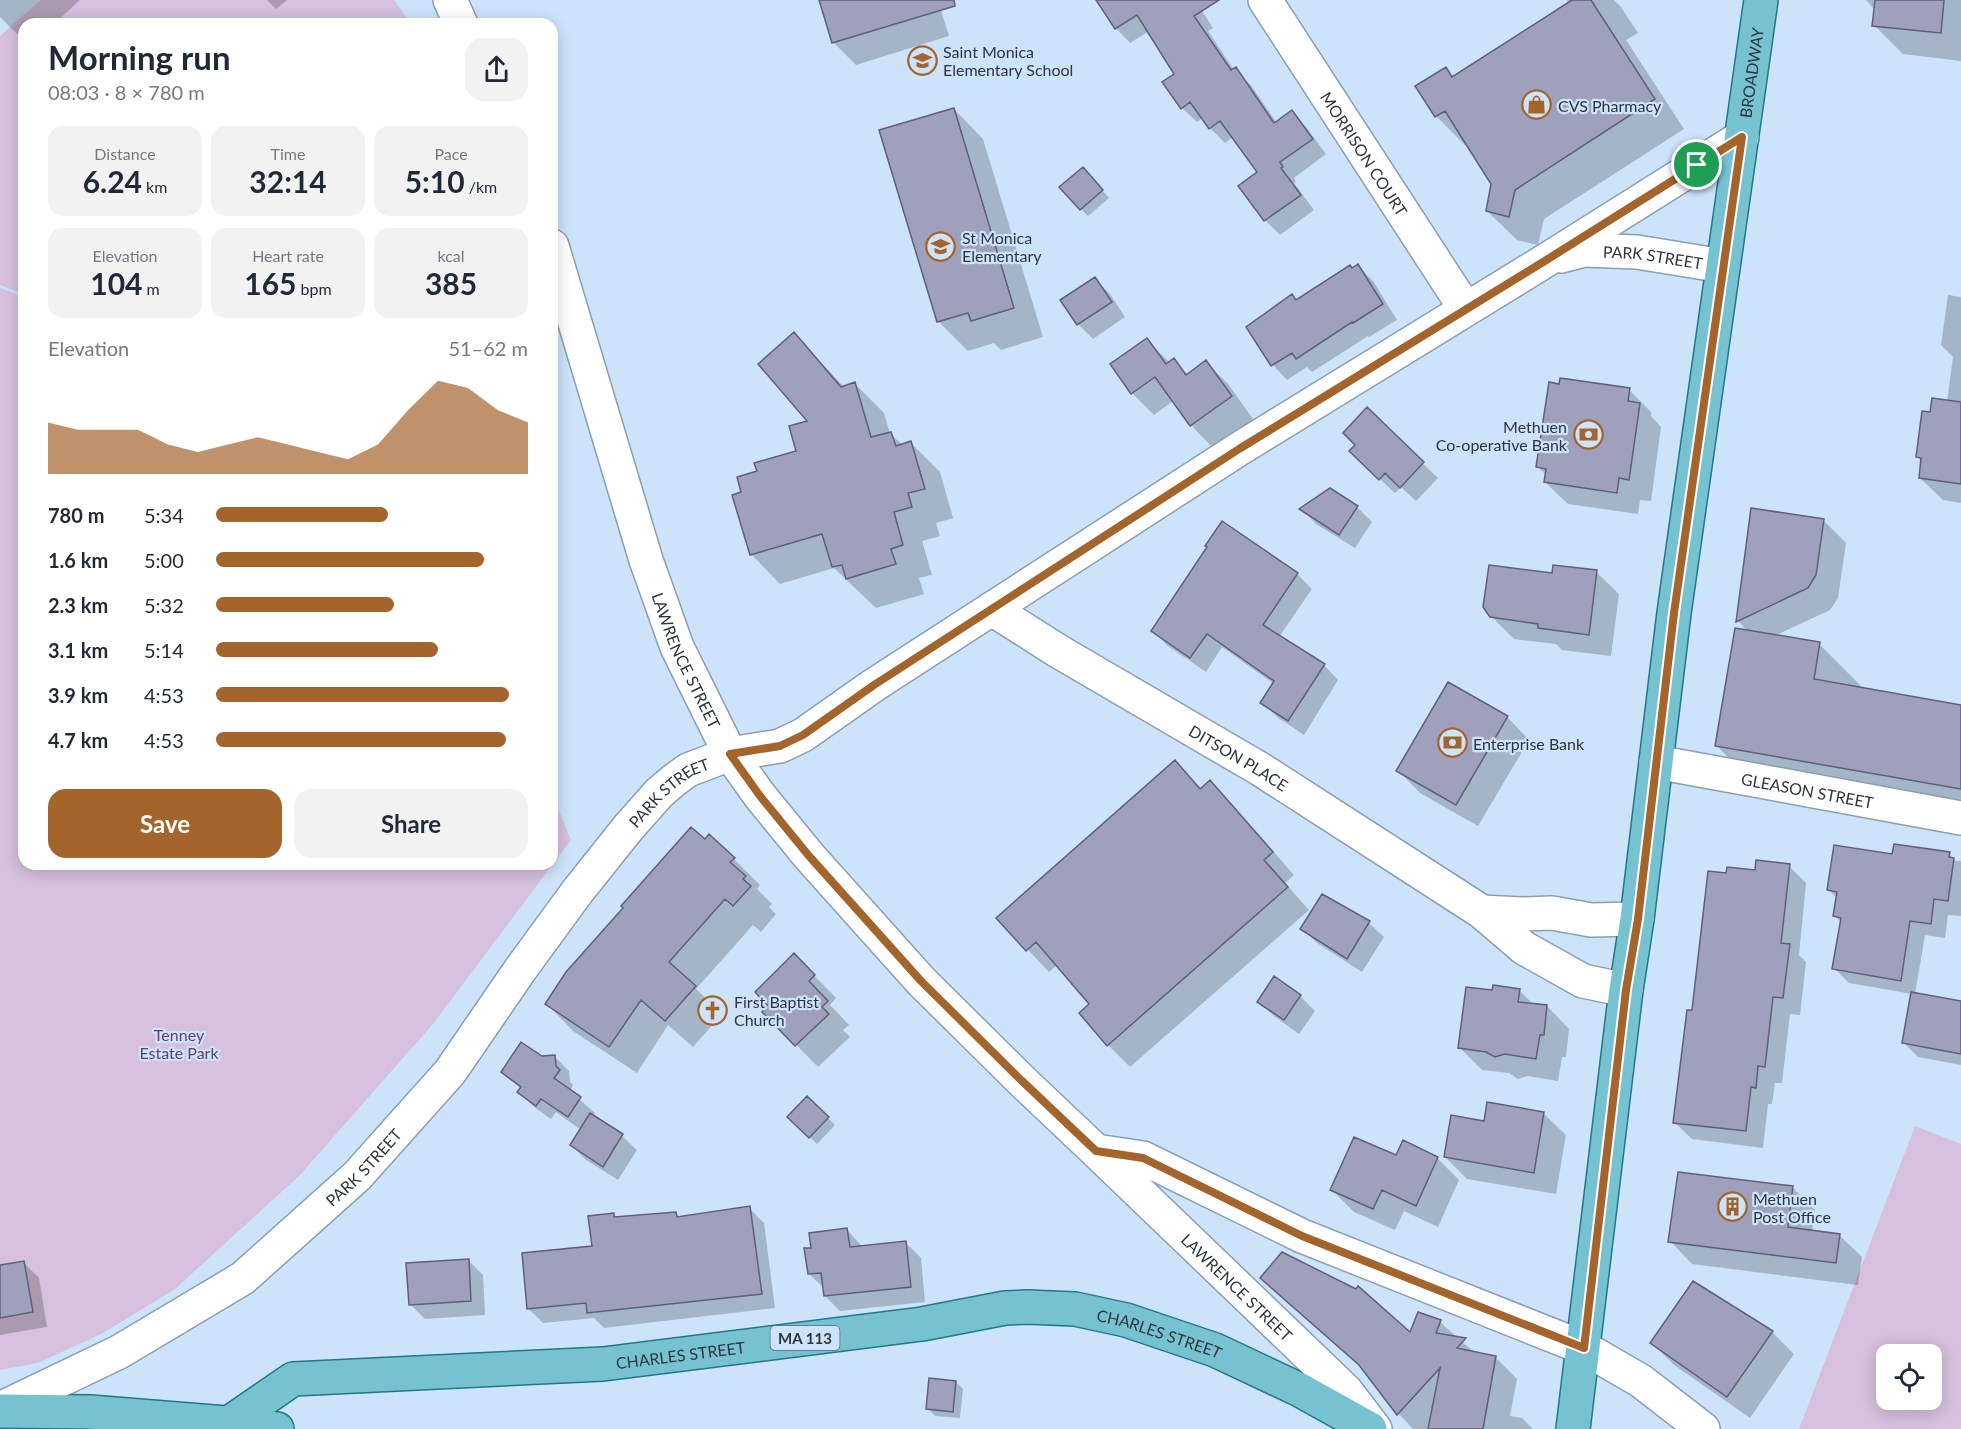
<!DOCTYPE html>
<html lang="en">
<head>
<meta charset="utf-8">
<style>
	body { margin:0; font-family:Lato,sans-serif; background:#f2f2f3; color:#1f2937; height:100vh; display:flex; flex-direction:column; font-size:22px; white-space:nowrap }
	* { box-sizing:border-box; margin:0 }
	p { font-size:20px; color:#747a83 }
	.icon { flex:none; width:33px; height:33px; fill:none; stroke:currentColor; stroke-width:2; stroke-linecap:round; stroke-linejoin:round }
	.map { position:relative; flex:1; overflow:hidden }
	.drawer { position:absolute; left:18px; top:18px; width:540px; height:852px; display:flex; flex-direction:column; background:#fff; border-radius:18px; box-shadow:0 3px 15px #0003 }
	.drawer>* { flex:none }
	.fabs { position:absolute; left:1876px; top:1344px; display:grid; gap:12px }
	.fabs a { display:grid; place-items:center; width:66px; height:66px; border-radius:12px; background:#fff; box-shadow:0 3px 15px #0003; font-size:30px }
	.pin { position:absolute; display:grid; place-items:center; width:51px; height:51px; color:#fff; margin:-26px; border:3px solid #fff; border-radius:50%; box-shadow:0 2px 6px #0007 }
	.round { display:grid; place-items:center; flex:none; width:63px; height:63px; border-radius:18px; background:#f2f2f3 }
	.head { display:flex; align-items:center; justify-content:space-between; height:102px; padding:0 30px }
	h1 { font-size:33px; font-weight:700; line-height:45px }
	.figures { display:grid; grid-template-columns:repeat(3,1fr); gap:9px; height:102px; padding:6px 30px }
	.figures div { display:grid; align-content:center; border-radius:15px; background:#f2f2f3; text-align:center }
	.figures b { font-size:30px; font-weight:700 }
	.figures small { font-size:16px; font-weight:400 }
	.figures p { font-size:16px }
	.chart { height:168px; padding:12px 30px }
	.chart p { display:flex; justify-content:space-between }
	.chart svg { width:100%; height:108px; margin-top:6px; fill:#a4652d; opacity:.7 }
	.button { display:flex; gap:12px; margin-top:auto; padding:12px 30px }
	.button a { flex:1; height:69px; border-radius:18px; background:#a4652d; color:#fff; font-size:24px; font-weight:700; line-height:69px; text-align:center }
	.button a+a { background:#f2f2f3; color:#1f2937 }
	ul { padding:0 30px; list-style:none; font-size:20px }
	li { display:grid; grid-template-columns:96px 72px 1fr; align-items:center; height:45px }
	li i { height:15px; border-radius:8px; background:#a4652d }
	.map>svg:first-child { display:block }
	.green { fill:#d6c0dd; fill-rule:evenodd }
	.shadow { fill:#0003 }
	.building { fill:#9fa0bb; stroke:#5f5f78; stroke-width:1.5 }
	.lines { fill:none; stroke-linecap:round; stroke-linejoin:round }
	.minor-casing { stroke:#8a9eb4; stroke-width:36 }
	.secondary-casing { stroke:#8a9eb4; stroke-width:36 }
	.primary-casing { stroke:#23778a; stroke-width:36 }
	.minor { stroke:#fff; stroke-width:33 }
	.secondary { stroke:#fff; stroke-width:33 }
	.primary { stroke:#77c2d1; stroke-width:33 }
	.route-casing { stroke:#fff; stroke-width:12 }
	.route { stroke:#a4652d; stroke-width:8 }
	.labels { text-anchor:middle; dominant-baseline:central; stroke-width:4.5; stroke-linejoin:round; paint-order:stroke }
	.shield { fill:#cde3fa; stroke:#5d6a76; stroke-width:1.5 }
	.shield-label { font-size:15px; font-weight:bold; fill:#2d363e }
	.poi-label { font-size:16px; fill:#2d363e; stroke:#cde3fa; text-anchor:start }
	.street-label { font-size:16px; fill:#2d363e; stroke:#cde3fa }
	.park-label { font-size:16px; fill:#653d73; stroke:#cde3fa }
</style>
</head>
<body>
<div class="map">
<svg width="1961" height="1429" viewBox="0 0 1961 1429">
	<rect width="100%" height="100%" fill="#cde3fa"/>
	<path class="green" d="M41,0H394L411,24H24V294L0,285V36Z
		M0,288L24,297V864H552V794L571,840L433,1024L300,1175L175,1289L103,1333L38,1363L0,1370Z
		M1915,1126L1961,1144V1429H1799ZM1932,1354V1400H1887V1354Z"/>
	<path class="shadow" d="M0,0H80L54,24H24V41L0,17Z
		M267,0H287L276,9Z
		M820,0H938L949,36L856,65L833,42Z
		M1098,0H1195L1213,28L1208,31L1234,70L1250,84L1277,123L1292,112L1306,127L1326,154L1294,178L1296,182L1294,183L1314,210L1280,235L1265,220L1259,173L1233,137L1225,143L1210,128L1203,118L1197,122L1182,108L1176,74L1149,31L1130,43L1116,28Z
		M1567,0H1614L1621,7L1638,33L1626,40L1684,129L1544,219L1538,245L1517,240L1487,211L1493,184L1468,144L1465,145L1436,116L1417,87L1446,69L1454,77L1569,4Z
		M1866,0H1961V61L1903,54L1874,25L1875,10Z
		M954,109L983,139L1043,337L1001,350L994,343L968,351L939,322L881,131Z
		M1090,176L1109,198L1088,216L1081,209Z
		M1358,266L1373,281L1397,320L1369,337L1368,336L1312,372L1307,367L1287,380L1273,365L1248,327Z
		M1095,279L1110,294L1125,317L1093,339L1078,324Z
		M1948,295L1961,297V503L1943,500L1920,478L1922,461L1918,457L1932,414L1947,402L1953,357L1941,345Z
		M794,334L844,387L855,384L884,413L890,434L903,445L911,443L940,472L953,518L936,523L940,536L922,541L932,575L919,578L924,594L876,608L834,568L780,584L751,554L743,493L759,472L798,452L810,422Z
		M1147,340L1170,363L1174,360L1188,375L1206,362L1228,384L1253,419L1213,448L1191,425L1173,401L1154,415L1132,393Z
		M1629,390L1651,412V416L1661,427L1651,501L1640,500L1638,514L1568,504L1545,482L1546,475L1538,467Z
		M1367,410L1438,478L1416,501L1401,487L1395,493L1366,466L1357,445Z
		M1330,490L1357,507L1372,522L1355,548L1316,524L1302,509Z
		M1752,510L1824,521L1846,543L1838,598L1830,610L1774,636L1819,644L1861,686L1860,689L1961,706V823L1758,788L1717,746L1748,632L1738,621Z
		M1223,523L1297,574L1312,589L1279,637L1324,665L1338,680L1304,735L1277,717L1262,702L1274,684L1222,647L1206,672L1168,646L1153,631Z
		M1596,572L1619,594L1611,656L1562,650L1556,644L1514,639L1491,616L1554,575Z
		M1507,717L1529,740L1478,826L1420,793L1398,770Z
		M1175,762L1202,789L1210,782L1232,804L1294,875L1285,883L1309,910L1130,1067L1108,1045L1091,1004L1057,965L1049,972L998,918Z
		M706,841L734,859L760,885L757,889L772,904L769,907L776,914L761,932L753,925L696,989L722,1014L693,1047L668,1025L637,1073L573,1031L547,1004Z
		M1949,854L1956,861H1961V916L1948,915L1945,938L1925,935L1915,994L1961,1002V1065L1918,1057L1903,1042L1912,994L1849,983L1834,968L1842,923L1835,916L1837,898L1829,890L1894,856Z
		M1789,866L1806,883L1799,955L1806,962L1800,1015L1790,1014L1782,1083H1775L1772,1104H1768L1763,1148L1692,1139L1674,1122L1693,1012L1727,875L1756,872Z
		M1322,896L1369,923L1384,937L1362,972L1317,943L1302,929Z
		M794,955L836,998L830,1005L849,1025L843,1030L850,1037L818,1067L764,1012Z
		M1275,978L1300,996L1315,1011L1299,1034L1274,1016L1259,1002Z
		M1519,990L1534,1005L1547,1006L1569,1029L1566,1057H1562L1558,1081L1528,1076L1518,1079L1509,1073L1482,1070L1460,1048L1493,992Z
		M554,1056L569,1071L570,1082L573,1085L570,1091L595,1113L593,1117L622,1136L637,1150L618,1180L586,1160L571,1145L581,1130L556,1112L551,1119L534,1107L519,1092L521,1089L503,1072L542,1058Z
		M807,1098L835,1125L817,1144L789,1117Z
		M1543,1113L1566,1135L1556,1194L1467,1179L1445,1157L1485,1122Z
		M1397,1157L1437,1158L1459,1180L1438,1227L1404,1211L1395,1230L1354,1212L1332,1190Z
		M1793,1188L1815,1210L1812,1232L1839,1235L1862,1257L1858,1285L1692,1264L1670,1241Z
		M749,1208L764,1223L775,1308L604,1328L594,1318L543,1323L529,1309L593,1248L614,1215L617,1218L676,1213L680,1218Z
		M847,1230L861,1245L862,1247L906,1243L921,1258L925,1302L840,1311L825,1296V1289L809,1274L812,1249Z
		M468,1260L483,1275L485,1315L425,1319L410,1304Z
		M24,1263L39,1278L47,1327L0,1335V1267Z
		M1262,1278L1411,1335L1440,1322L1475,1353L1495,1357L1517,1379L1510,1416L1522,1418L1533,1429H1413L1399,1414L1366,1372L1284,1299Z
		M1772,1332L1794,1354L1750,1418L1674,1365L1652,1343Z
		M956,1382L963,1389L960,1418L935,1416L928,1408Z"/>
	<path class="building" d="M819,0H954L955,6L832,43Z
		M1096,0H1219L1194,16L1231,70L1236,67L1274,123L1292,110L1313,139L1280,162L1283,167L1281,168L1301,195L1264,221L1238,186L1257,172L1220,121L1209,129L1190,102L1181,109L1162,82L1174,74L1137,15L1115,29Z
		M1572,0H1591L1655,99L1515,190L1509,217L1486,211L1491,184L1445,111L1435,117L1415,86L1446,67L1452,77Z
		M1875,0H1944L1941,33L1872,26Z
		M954,108L1014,308L971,321L968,313L937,322L879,130Z
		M1083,167L1103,190L1080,210L1059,187Z
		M1358,264L1383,304L1353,323L1352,322L1296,359L1292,353L1271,366L1246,327L1292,294L1296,300L1350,265L1352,268Z
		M1095,277L1112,302L1077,325L1060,300Z
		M794,332L841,387L855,382L871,437L891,432L896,446L911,441L925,489L908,493L912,507L894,512L903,545L891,549L896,564L846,579L842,565L832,567L822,534L750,555L732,495L741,492L737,477L757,471L754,463L796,451L789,426L807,421L758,364Z
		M1147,338L1166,364L1174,358L1186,375L1206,360L1232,396L1190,426L1155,377L1131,394L1110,364Z
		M1560,378L1630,388L1628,401L1640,403L1629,480L1619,478L1617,493L1544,482L1546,469L1536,467L1549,382L1559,384Z
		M1932,398L1961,402V484L1919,478L1921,458L1916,457L1922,411L1930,412Z
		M1367,407L1424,462L1400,488L1385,473L1379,480L1349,451L1355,445L1343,433Z
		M1330,488L1358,506L1339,535L1299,509Z
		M1751,508L1824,519L1816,575L1808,588L1736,622Z
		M1222,521L1298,573L1263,625L1325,664L1288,721L1260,703L1274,681L1207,634L1190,658L1151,631L1207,547L1205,546Z
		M1489,565L1552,573L1553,565L1597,570L1589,635L1538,628V624L1490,617L1483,607Z
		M1735,628L1820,642L1814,679L1961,705V789L1715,746Z
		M1448,682L1508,716L1456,805L1396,771Z
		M1175,760L1200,789L1210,780L1273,852L1264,860L1288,887L1107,1046L1079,1013L1089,1004L1036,942L1026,951L996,918Z
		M691,827L705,839L709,834L735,858L730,862L746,876L743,879L751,886L733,906L725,899L669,962L696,986L665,1021L641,1000L609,1047L545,1004L566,972L623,908L621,906Z
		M1894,844L1950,852L1949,857L1954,858L1948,901L1934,899L1931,924L1910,921L1901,981L1832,969L1841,918L1833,916L1837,892L1827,890L1834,845L1892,854Z
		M1756,860L1790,864L1781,943L1790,944L1783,998L1773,997L1765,1067L1758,1066L1756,1088L1751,1087L1746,1131L1673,1123L1687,1010H1692L1708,871L1726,873L1727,867L1755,870Z
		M1322,894L1370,921L1347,959L1300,929Z
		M794,953L815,975L809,981L828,1001L822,1007L829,1014L795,1046L762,1012L767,1005L755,992Z
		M1274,976L1301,995L1284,1020L1257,1002Z
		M1493,985L1520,989L1518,1002L1547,1005L1544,1035H1540L1536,1059L1505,1054L1495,1057L1486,1052L1458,1048L1466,987L1492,990Z
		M1911,992L1961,1001V1054L1902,1043Z
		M521,1042L542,1056L555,1055L556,1066L560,1070L554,1078L581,1097L568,1117L541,1099L536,1106L517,1092L521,1087L501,1072Z
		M807,1096L829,1117L809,1138L787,1117Z
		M1487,1102L1544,1112L1534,1173L1444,1157L1451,1115L1484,1121Z
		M590,1113L623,1134L603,1167L570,1145Z
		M1354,1137L1396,1155L1403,1140L1438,1157L1416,1206L1382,1190L1373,1209L1330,1190Z
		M1678,1172L1793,1186L1788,1227L1840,1234L1836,1263L1668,1242Z
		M750,1206L762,1294L587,1313L586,1303L527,1309L522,1253L592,1246L588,1216L614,1213V1217L676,1212L677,1217Z
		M847,1228L850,1247L906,1241L911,1287L824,1296L821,1273L808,1274L804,1248H811L809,1233Z
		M1282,1252L1356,1289L1358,1286L1410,1332L1418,1312L1441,1320L1436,1333L1466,1338L1457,1348L1496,1356L1483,1429H1428L1440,1368L1397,1415L1359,1365L1260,1278Z
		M469,1259L471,1301L409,1305L406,1263Z
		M24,1261L33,1312L0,1318V1265Z
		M1693,1281L1773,1331L1727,1397L1650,1343Z
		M929,1378L956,1381L953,1412L926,1409Z"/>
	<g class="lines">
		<defs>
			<g id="minor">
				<path id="s1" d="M1265,0L1465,308"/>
				<path id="s2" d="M992,609L1058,651L1260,769L1482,912L1524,948L1583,981L1626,990"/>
				<path id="s3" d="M1656,762L1961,818"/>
				<path d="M1482,912L1521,914L1552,913L1591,920L1637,919"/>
			</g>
			<g id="secondary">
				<path d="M450,0L461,24"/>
				<path id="s4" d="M552,246L646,560L677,647L730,754L760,796L809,856L921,981L1021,1080L1096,1151L1143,1158L1302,1236L1584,1348L1641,1381L1703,1429"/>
				<path id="s5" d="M1561,256L1584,250L1637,252L1723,266"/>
				<path id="s6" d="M1096,1151L1346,1391L1375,1429"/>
				<path id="s7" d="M0,1409L119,1352L243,1278L357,1176L450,1072L520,970L577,892L628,828L659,793L673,781L688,770L730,754L780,746L803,735L874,685L1239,449L1548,259L1742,137"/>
			</g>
			<g id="primary">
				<path d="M0,1411L90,1412L251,1425L277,1429"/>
				<path id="s8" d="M229,1423L293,1379L603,1364L922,1324L1005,1308L1027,1307L1075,1309L1126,1320L1215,1350L1300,1390L1370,1429"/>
				<path id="s9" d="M1573,1429L1626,990L1637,919L1674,613L1761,0"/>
			</g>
		</defs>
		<use href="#minor" class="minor-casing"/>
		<use href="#secondary" class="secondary-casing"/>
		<use href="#primary" class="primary-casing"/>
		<use href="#minor" class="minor"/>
		<use href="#secondary" class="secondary"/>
		<use href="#primary" class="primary"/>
	</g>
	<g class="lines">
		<defs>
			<path id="route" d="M1742,137L1674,613L1638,919L1626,990L1584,1348L1302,1236L1143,1158L1096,1151L1021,1080L921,981L809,856L760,796L730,754L780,746L803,735L874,685L1239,449L1548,259Z"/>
		</defs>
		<use href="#route" class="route-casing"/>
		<use href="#route" class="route"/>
	</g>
	<defs>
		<symbol id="school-ring" viewBox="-11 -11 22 22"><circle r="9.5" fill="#cde3fa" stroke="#a4652d" stroke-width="1.5"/><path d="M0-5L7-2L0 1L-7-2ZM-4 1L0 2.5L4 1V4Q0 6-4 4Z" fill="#a4652d"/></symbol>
		<symbol id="shop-ring" viewBox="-11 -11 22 22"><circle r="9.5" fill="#cde3fa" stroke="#a4652d" stroke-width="1.5"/><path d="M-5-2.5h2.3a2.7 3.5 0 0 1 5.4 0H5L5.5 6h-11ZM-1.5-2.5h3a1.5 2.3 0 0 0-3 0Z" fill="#a4652d"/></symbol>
		<symbol id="bank-ring" viewBox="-11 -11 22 22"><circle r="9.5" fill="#cde3fa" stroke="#a4652d" stroke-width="1.5"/><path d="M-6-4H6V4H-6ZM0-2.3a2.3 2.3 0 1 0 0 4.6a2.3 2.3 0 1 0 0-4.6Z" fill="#a4652d"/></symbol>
		<symbol id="church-ring" viewBox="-11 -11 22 22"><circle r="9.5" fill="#cde3fa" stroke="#a4652d" stroke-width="1.5"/><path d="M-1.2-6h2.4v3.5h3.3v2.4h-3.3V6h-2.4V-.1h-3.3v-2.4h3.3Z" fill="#a4652d"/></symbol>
		<symbol id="building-ring" viewBox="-11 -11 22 22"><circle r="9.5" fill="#cde3fa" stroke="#a4652d" stroke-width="1.5"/><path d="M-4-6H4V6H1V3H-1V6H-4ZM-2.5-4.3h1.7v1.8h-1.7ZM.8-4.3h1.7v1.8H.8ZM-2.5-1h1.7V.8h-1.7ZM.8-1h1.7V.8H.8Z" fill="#a4652d"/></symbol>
	</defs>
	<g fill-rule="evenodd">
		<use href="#school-ring" x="906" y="44" width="33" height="33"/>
		<use href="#shop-ring" x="1520" y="88" width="33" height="33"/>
		<use href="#school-ring" x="924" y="230" width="33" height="33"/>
		<use href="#bank-ring" x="1572" y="418" width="33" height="33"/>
		<use href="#bank-ring" x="1436" y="726" width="33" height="33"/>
		<use href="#church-ring" x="696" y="994" width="33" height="33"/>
		<use href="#building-ring" x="1716" y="1190" width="33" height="33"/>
	</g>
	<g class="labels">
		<rect class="shield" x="770.5" y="1326" width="69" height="24" rx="4.5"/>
		<g class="shield-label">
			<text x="805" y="1338">MA 113</text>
		</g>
		<g class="poi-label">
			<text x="943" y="51">Saint Monica<tspan x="943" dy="18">Elementary School</tspan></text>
			<text x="1558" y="105">CVS Pharmacy</text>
			<text x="962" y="237">St Monica<tspan x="962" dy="18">Elementary</tspan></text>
			<text x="1567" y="426" text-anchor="end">Methuen<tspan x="1567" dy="18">Co-operative Bank</tspan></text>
			<text x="1473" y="743">Enterprise Bank</text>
			<text x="734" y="1001">First Baptist<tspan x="734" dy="18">Church</tspan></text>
			<text x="1753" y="1198">Methuen<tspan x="1753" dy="18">Post Office</tspan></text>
		</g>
		<g class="street-label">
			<text stroke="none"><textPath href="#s9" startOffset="1368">BROADWAY</textPath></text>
			<text stroke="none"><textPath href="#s1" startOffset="183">MORRISON COURT</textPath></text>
			<text stroke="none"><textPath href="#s5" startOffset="93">PARK STREET</textPath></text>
			<text stroke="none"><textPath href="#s4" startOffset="436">LAWRENCE STREET</textPath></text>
			<text stroke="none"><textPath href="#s2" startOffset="288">DITSON PLACE</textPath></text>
			<text stroke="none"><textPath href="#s3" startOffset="154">GLEASON STREET</textPath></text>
			<text stroke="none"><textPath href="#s7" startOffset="926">PARK STREET</textPath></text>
			<text stroke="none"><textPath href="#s7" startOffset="440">PARK STREET</textPath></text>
			<text stroke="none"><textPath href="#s6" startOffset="196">LAWRENCE STREET</textPath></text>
			<text stroke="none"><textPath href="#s8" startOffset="952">CHARLES STREET</textPath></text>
			<text stroke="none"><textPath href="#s8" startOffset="466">CHARLES STREET</textPath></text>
		</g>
		<g class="park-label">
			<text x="179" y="1034">Tenney<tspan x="179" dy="18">Estate Park</tspan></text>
		</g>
	</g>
</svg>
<div class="fabs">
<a><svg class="icon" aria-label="locate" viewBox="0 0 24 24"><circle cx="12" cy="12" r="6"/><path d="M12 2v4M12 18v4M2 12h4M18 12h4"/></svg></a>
</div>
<div class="pin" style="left:1697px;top:165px;background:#1e9e55"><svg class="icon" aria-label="arrive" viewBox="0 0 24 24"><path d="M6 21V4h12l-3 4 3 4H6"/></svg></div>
<section class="drawer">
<div class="head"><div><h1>Morning run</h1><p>08:03 · 8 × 780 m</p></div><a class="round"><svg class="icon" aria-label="share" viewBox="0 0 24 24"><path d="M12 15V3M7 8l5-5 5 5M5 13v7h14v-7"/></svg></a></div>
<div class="figures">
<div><p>Distance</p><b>6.24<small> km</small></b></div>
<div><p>Time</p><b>32:14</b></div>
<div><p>Pace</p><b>5:10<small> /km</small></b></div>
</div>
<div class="figures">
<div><p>Elevation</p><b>104<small> m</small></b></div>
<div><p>Heart rate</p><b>165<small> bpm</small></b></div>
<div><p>kcal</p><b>385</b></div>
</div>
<div class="chart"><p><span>Elevation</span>51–62 m</p>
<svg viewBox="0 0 160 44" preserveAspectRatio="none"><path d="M0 44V23L10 26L20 26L30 26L40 32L50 35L60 32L70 29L80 32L90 35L100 38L110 32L120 18L130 6L140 9L150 18L160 23V44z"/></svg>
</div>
<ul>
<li><b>780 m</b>5:34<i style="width:55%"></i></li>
<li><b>1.6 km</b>5:00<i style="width:86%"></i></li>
<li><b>2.3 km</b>5:32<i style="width:57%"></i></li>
<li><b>3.1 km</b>5:14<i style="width:71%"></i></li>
<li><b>3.9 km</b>4:53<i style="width:94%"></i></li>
<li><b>4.7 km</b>4:53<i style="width:93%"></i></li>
</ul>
<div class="button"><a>Save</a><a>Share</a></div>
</section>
</div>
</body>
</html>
